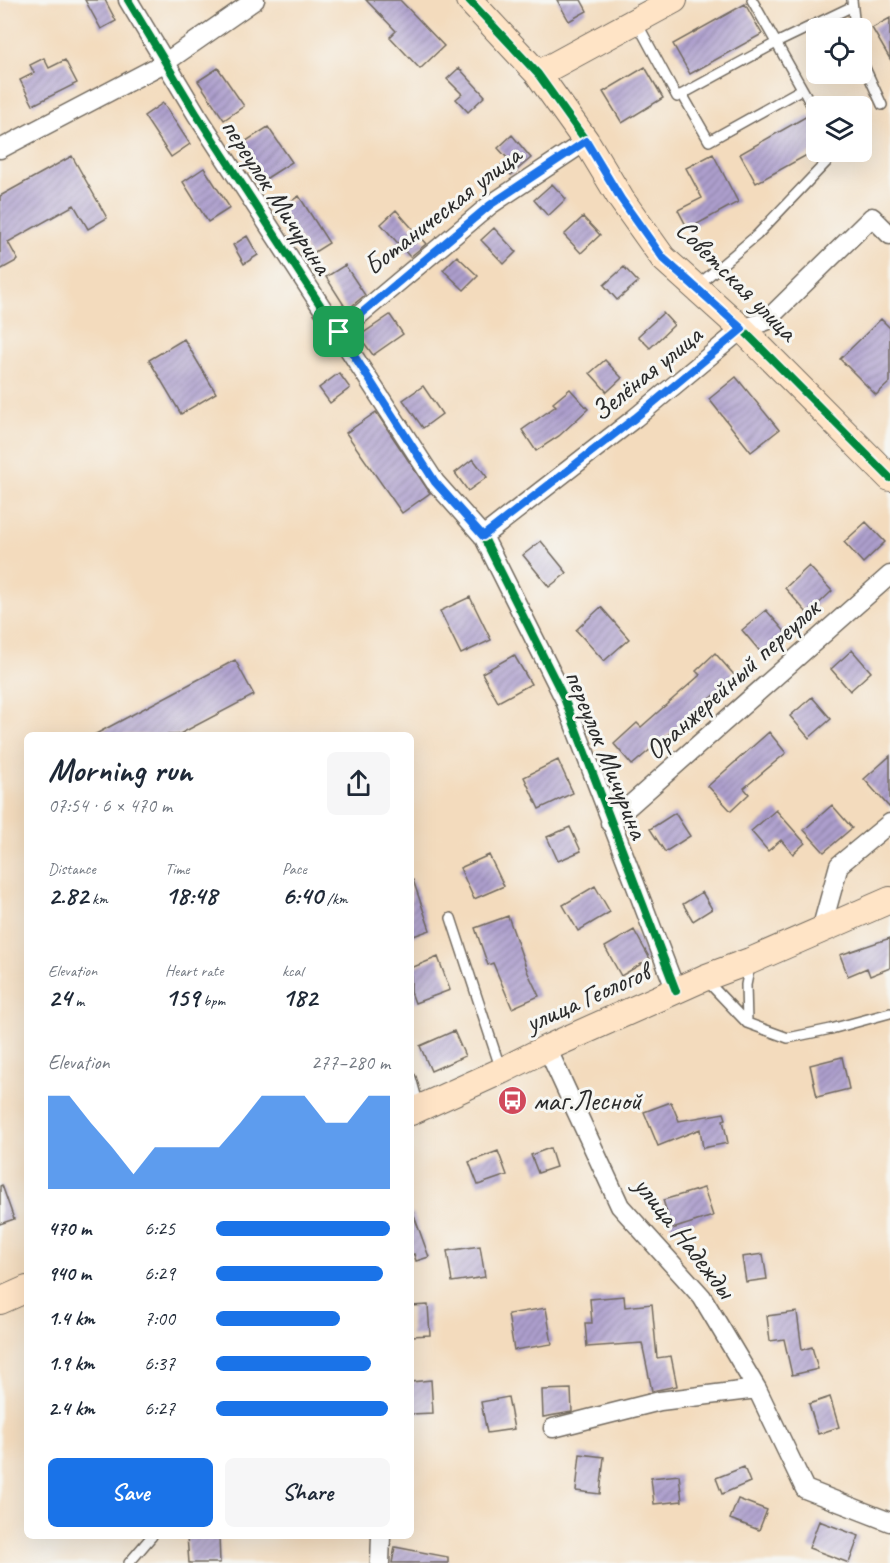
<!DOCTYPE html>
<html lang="en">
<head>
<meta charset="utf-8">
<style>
	body { margin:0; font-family:Caveat,sans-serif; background:#f6f6f7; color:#1f2937; height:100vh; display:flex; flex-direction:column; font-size:22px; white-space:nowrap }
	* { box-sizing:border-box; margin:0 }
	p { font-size:20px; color:#747a83 }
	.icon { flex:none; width:33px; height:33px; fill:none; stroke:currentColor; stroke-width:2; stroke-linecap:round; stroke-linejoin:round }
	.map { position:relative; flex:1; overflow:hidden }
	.drawer { position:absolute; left:24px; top:732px; width:390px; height:807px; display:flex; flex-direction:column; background:#fff; border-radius:9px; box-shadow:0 6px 24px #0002 }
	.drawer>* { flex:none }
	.buttons { position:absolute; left:806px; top:18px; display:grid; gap:12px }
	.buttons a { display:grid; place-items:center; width:66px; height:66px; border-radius:9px; background:#fff; box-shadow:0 6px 24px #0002; font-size:30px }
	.pin { position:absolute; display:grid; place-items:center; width:51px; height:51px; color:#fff; margin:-26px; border-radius:12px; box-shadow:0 3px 9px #0006 }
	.round { display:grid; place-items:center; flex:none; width:63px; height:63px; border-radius:9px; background:#f6f6f7 }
	.headline { display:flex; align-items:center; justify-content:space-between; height:102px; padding:0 24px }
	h1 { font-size:33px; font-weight:800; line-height:45px }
	.metrics { display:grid; grid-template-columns:repeat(3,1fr); gap:9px; height:102px; padding:6px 24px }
	.metrics div { display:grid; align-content:center }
	.metrics b { font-size:26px; font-weight:800 }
	.metrics small { font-size:16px; font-weight:400 }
	.metrics p { font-size:16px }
	.chart { height:168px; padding:12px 24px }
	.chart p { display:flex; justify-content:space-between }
	.chart svg { width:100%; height:108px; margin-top:6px; fill:#1a73e8; opacity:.7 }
	.cta { display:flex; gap:12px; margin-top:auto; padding:12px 24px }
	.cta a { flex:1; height:69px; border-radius:9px; background:#1a73e8; color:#fff; font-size:24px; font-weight:800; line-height:69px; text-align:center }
	.cta a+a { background:#f6f6f7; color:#1f2937 }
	ul { padding:0 24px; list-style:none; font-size:20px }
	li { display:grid; grid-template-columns:96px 72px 1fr; align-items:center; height:45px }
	li i { height:15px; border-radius:8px; background:#1a73e8 }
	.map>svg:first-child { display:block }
	.building { fill:url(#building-hatch) }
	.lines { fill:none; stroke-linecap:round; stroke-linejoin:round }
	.lane-casing { stroke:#71695e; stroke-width:12 }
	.street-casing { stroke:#71695e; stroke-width:21 }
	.secondary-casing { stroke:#71695e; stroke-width:28 }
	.lane { stroke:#fff; stroke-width:9 }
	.street { stroke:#fff; stroke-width:18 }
	.secondary { stroke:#ffe4c6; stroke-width:26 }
	.cycleway-casing { stroke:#f6f6f2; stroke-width:11 }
	.cycleway { stroke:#00873e; stroke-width:8 }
	.route-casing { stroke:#fff; stroke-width:12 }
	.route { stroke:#1a73e8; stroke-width:8 }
	.labels { text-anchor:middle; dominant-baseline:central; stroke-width:6; stroke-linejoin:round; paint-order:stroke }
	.street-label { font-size:28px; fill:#2b2b2b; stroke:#f6f6f2 }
	.poi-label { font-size:28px; fill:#2b2b2b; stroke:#f6f6f2; text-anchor:start }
</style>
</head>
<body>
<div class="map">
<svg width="890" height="1563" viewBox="0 0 890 1563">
	<defs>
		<pattern id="building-hatch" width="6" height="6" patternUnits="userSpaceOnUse" patternTransform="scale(1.5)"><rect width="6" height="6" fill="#ad9fcd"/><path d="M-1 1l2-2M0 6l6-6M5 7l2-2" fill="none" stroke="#8d82a7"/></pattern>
	</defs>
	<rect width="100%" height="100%" fill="#f6f6f2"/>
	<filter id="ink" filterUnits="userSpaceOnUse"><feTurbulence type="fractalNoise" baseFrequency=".0167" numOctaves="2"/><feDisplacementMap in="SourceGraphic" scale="12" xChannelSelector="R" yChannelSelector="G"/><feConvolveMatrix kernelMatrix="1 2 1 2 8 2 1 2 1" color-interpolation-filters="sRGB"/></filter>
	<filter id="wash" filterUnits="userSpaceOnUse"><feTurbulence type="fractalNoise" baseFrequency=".008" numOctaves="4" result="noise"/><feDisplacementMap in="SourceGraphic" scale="24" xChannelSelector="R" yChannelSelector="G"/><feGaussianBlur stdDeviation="1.35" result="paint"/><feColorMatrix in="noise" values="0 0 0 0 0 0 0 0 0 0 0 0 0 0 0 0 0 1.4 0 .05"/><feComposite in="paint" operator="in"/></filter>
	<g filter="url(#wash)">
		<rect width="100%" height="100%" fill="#f3dbbd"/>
		<g id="blocks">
			<path class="building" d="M85,0H105L116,21L101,29Z
				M366,0H400L444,46L420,69L390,37L396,31Z
				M557,0H581L587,11L569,21Z
				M745,4L762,34L690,74L673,44Z
				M890,18V59L872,28Z
				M44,58L49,68L65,60L77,83L33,105L20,80L34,73L30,65Z
				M645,67L663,98L622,123L603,92Z
				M218,68L244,106L224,120L198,81Z
				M459,68L485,96L468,112L456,99L462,94L447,79Z
				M163,103L190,144L171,157L144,116Z
				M809,115L816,123V150L756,183L740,154Z
				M268,127L292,162L264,180L240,145Z
				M512,135L531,158L511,175L501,165L508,159L498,148Z
				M713,154L738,202L688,229L678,210L702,198L686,168Z
				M72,156L107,218L88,229L74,205L8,242L18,260L0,270V196Z
				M204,168L230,208L208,222L183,182Z
				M552,184L566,199L548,216L534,200Z
				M299,196L329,243L310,255L280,208Z
				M396,210L426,244L410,257L381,224Z
				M583,217L600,235L581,253L564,235Z
				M494,228L516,252L504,264L481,240Z
				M247,236L258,255L244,264L233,245Z
				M457,256L478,276L464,290L443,270Z
				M345,265L365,295L347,310L326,277Z
				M624,267L638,282L617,300L604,285Z
				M663,313L674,325L650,348L638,336Z
				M390,315L403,334L373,355L359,336Z
				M881,319L890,328V382L876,395L840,359Z
				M184,339L216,393L181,414L149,360Z
				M605,360L622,378L607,392L590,373Z
				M339,373L350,388L330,403L319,388Z
				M736,377L779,430L751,452L709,399Z
				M423,386L442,414L423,428L403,400Z
				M570,389L588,409L559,436L536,451L522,430L556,406L553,403Z
				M376,412L430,493L402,513L346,433Z
				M473,459L487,477L468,491L455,473Z
				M866,522L885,542L863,563L844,542Z
				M541,541L567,573L549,587L523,555Z
				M809,566L832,591L808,614L785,588Z
				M470,597L491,640L461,654L440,611Z
				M601,607L629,639L604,661L576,630Z
				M766,610L787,634L763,655L742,630Z
				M852,650L871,672L850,691L831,669Z
				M715,653L736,677L632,765L614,744L637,723L641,727L700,675L696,671Z
				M514,655L531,684L498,702L482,673Z
				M235,660L254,695L178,735H94Z
				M812,697L831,719L809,738L790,716Z
				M769,732L786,753L744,788L749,794L731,811L708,786Z
				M890,756V808L864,779Z
				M558,760L573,793L539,809L524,777Z
				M832,805L852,828L824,852L804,830Z
				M776,810L805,843L793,854L781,840L768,851L751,831Z
				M675,813L690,836L665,852L650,829Z
				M570,827L581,851L558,861L547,837Z
				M489,855L504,886L474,899L460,868Z
				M411,880H413L430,930L411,937Z
				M595,886L610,912L578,931L563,905Z
				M702,892L712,909L693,921L683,904Z
				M508,916L528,973L539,996L512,1008L493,963L488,965L475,928Z
				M634,930L650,959L621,976L605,947Z
				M890,938V968L870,976L867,968L848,976L840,955Z
				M438,957L450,990L415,1003L411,992V968Z
				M454,1031L465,1056L431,1071L420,1046Z
				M842,1057L849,1089L817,1097L810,1065Z
				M671,1102L679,1121L724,1113L726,1119L723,1120L728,1143L703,1148L700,1129L658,1146L644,1112Z
				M550,1148L556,1167L538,1173L531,1155Z
				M498,1151L507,1175L478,1185L469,1162Z
				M2,1185L14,1219L0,1224V1186Z
				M704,1188L713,1216L672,1229L663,1200Z
				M411,1213H413L429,1257L416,1261L414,1254L411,1255Z
				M480,1246L485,1277L452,1282L447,1251Z
				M763,1254L767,1279L746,1282L742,1257Z
				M624,1296L625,1307L652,1304L657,1358L671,1356L677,1386L652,1391L642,1343L587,1347L585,1323H592L590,1299Z
				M428,1305L430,1335L411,1336V1306Z
				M546,1308L552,1344L514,1350L508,1314Z
				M797,1312L802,1350L812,1347L818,1369L792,1375L784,1339L770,1341L767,1316Z
				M431,1380L433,1413L411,1414V1382Z
				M571,1389L572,1412L543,1417L542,1390Z
				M508,1397L514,1429L487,1433L481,1402Z
				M830,1397L839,1427L818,1434L809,1404Z
				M580,1454L604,1457L600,1494L576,1491Z
				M744,1467L750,1482L722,1494L716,1478Z
				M679,1475L682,1501L654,1504L651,1478Z
				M738,1499L767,1510L759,1530L730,1519Z
				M819,1521L859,1536L849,1563L809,1548Z
				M187,1536H219L220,1563H189Z
				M395,1547L448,1557V1563H392Z"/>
		</g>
	</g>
	<g filter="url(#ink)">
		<use href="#blocks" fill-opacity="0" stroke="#71695e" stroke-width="1.5"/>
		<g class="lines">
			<defs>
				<path id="lane" d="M752,0L816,113
					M852,0L855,28
					M636,21L677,97L776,43L851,7
					M861,59L882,105
					M682,94L709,141L802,89
					M698,285L757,235L836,152
					M451,918L501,1070
					M706,980L747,1023L788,1038L831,1029L890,1013
					M747,1023L746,985L750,965
					M411,1078L419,1106
					M129,1563L152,1536"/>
				<path id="street" d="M128,0L197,115L435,482L483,536L564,698L676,991
					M0,149L166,62L255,0
					M339,332L490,205L586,141
					M483,536L635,418L742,329L766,321L872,217L890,235
					M610,823L890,575
					M821,930L839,865L890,823
					M547,1048L620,1206L702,1297L757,1389L805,1489L890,1522
					M553,1428L660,1401L757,1389
					M380,1563L381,1536"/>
				<path id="secondary" d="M469,0L538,74L586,141L621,199L663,258L742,329L890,478
					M538,74L674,0
					M411,1112L501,1071L547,1048L704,978L750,961L890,900
					M0,1301L27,1289"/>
			</defs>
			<use href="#lane" class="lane-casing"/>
			<use href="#street" class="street-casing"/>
			<use href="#secondary" class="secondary-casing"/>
			<use href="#lane" class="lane"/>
			<use href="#street" class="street"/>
			<use href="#secondary" class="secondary"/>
			<defs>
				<path id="cycleway" d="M128,0L197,115L435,482L483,536L564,698L676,991
					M469,0L538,74L586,141L621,199L663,258L742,329L890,478"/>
			</defs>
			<use href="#cycleway" class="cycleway-casing"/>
			<use href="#cycleway" class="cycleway"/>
		</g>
	</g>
	<g class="lines" filter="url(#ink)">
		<defs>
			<path id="route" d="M586,141L621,199L663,258L742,329L635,418L483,536L435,482L339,332L490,205Z"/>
		</defs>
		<use href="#route" class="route-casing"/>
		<use href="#route" class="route"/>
	</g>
	<defs>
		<symbol id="bus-disc" viewBox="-11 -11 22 22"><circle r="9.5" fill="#d1495b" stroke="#f6f6f2"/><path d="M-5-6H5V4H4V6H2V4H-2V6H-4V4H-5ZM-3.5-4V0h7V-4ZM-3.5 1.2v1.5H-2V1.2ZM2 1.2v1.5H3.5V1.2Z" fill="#fff"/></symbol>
	</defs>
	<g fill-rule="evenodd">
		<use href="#bus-disc" x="496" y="1084" width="33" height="33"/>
	</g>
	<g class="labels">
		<g class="street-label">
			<text transform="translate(277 196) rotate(57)">переулок Мичурина</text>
			<text transform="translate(442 210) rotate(-38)">Ботаническая улица</text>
			<text transform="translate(737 280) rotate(45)">Советская улица</text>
			<text transform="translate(646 373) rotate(-39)">Зелёная улица</text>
			<text transform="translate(732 679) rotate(-42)">Оранжерейный переулок</text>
			<text transform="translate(607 754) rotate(68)">переулок Мичурина</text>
			<text transform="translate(587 997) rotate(-24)">улица Геологов</text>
			<text transform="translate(685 1237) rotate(52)">улица Надежды</text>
		</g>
		<g class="poi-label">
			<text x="533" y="1100">маг.Лесной</text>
		</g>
	</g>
</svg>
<div class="buttons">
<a><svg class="icon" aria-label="locate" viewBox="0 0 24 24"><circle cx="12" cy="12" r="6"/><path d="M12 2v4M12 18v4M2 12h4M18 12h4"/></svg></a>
<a><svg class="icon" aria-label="layers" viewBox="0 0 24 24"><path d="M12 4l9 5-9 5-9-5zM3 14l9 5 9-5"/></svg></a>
</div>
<div class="pin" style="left:339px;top:332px;background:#1e9e55"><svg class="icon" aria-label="arrive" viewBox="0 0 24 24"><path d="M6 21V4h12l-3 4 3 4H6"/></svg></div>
<section class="drawer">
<div class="headline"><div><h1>Morning run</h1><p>07:54 · 6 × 470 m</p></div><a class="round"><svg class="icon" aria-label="share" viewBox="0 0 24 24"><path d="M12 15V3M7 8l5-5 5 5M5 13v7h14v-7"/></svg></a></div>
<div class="metrics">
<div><p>Distance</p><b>2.82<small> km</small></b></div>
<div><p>Time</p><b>18:48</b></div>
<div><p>Pace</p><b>6:40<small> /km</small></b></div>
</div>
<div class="metrics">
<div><p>Elevation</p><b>24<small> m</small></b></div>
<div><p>Heart rate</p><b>159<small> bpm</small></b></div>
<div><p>kcal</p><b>182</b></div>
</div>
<div class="chart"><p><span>Elevation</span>277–280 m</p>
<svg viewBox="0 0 160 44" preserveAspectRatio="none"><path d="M0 44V6L10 6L20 17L30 27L40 38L50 27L60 27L70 27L80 27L90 17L100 6L110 6L120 6L130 17L140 17L150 6L160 6V44z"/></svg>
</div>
<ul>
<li><b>470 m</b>6:25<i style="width:100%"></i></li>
<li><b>940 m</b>6:29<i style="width:96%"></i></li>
<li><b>1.4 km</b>7:00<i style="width:71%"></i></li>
<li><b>1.9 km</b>6:37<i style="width:89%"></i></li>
<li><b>2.4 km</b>6:27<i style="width:99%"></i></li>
</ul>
<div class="cta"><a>Save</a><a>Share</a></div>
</section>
</div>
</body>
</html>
